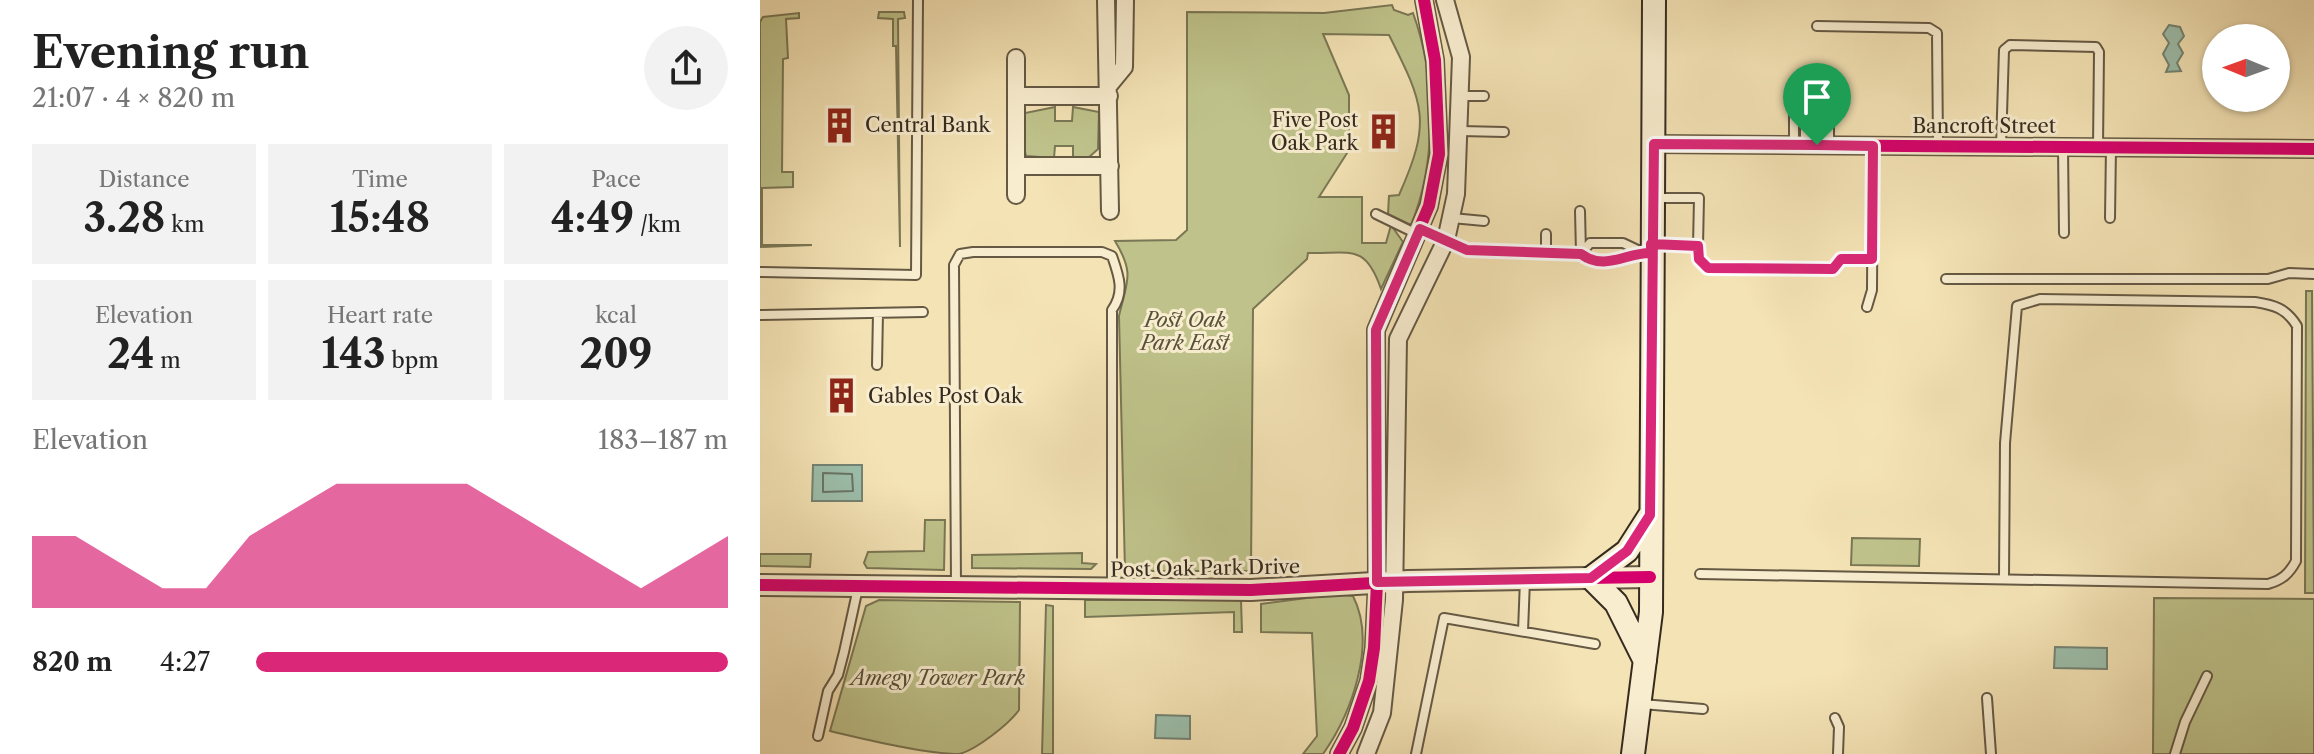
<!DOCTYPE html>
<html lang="en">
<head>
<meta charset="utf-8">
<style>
	body { margin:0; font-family:"Libre Caslon Text",serif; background:#f2f2f2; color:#222; height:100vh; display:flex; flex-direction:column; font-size:30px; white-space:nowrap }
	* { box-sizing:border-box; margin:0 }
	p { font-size:26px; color:#767676 }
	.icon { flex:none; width:44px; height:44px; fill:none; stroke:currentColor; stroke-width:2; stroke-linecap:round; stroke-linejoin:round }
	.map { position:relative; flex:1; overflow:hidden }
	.drawer { display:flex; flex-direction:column; background:#fff; width:760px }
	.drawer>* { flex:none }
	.needle { width:52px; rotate:271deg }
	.fabs { position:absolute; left:1442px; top:24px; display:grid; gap:16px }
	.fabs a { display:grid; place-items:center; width:88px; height:88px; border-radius:50%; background:#fff; box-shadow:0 2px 6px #0004; font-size:40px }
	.pin { position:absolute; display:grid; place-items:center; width:68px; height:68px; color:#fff; margin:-82px -34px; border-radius:50% 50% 50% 0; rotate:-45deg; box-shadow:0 0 8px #0007 }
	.pin .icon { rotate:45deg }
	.round { display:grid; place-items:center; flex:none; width:84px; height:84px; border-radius:42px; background:#f2f2f2 }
	.head { display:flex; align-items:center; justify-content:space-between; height:136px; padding:0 32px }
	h1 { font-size:44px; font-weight:800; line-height:60px }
	.figures { display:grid; grid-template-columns:repeat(3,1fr); gap:12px; height:136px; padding:8px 32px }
	.figures div { display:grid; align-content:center; border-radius:0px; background:#f2f2f2; text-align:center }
	.figures b { font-size:40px; font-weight:800 }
	.figures small { font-size:22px; font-weight:400 }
	.figures p { font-size:22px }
	.chart { height:224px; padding:16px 32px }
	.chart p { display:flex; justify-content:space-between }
	.chart svg { width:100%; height:144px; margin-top:8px; fill:#db2777; opacity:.7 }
	ul { padding:0 32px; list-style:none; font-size:26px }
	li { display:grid; grid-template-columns:128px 96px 1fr; align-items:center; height:60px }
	li i { height:20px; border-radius:10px; background:#db2777 }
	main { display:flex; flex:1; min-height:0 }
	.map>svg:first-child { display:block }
	.green { fill:#bfc38b; stroke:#7a7755; stroke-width:2 }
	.water { fill:#9cbeab; stroke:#738373; stroke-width:2 }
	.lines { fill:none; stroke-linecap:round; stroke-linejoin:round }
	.shore { stroke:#687465; stroke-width:2 }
	.service-casing { stroke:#655944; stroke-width:12 }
	.minor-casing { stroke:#655944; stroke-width:20 }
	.tertiary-casing { stroke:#655944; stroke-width:24 }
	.secondary-casing { stroke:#352b1f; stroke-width:26 }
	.service { stroke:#f8edcf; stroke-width:8 }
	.minor { stroke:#f8edcf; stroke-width:16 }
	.tertiary { stroke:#f8edcf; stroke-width:20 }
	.secondary { stroke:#f8edcf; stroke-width:22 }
	.cycleway-casing { stroke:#f8edcf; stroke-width:17 }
	.cycleway { stroke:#d6006c; stroke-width:12 }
	.route-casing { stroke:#fff; stroke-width:16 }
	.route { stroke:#db2777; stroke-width:10 }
	.labels { text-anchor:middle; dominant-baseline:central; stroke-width:6; stroke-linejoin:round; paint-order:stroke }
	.poi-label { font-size:20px; fill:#352b1f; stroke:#f8edcf; text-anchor:start }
	.street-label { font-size:20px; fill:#352b1f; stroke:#f8edcf }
	.park-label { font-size:20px; font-style:italic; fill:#58513a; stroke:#f8edcf }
</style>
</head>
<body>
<main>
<section class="drawer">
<div class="head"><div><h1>Evening run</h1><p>21:07 · 4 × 820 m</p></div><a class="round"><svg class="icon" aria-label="share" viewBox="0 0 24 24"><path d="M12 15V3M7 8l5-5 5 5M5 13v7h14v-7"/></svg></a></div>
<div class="figures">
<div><p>Distance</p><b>3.28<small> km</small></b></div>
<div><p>Time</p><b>15:48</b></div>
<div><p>Pace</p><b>4:49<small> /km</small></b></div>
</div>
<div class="figures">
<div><p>Elevation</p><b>24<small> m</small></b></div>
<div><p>Heart rate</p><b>143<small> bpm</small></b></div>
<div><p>kcal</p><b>209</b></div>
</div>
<div class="chart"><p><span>Elevation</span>183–187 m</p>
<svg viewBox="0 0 160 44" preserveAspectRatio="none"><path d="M0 44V22L10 22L20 30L30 38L40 38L50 22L60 14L70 6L80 6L90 6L100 6L110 14L120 22L130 30L140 38L150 30L160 22V44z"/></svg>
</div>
<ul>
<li><b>820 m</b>4:27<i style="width:100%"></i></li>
</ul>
</section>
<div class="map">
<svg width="1554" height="754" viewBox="0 0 1554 754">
	<rect width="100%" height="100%" fill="#f4e3b5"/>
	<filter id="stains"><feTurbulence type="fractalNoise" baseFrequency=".0025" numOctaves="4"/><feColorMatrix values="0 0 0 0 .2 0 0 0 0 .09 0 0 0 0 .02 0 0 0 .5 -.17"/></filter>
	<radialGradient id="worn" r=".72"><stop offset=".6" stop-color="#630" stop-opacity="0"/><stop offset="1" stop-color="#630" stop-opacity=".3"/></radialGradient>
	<path class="green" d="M632,5L634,10L648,15L653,13C676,76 677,162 651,225L628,214L629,196L639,195C672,121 664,105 629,35L563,34L589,95V150L559,197H602V243H626L631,225L643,242L621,289C605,243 591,254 548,253L547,259L493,309L491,571H365L359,316C367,281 375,274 355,241L416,240L427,230V12L564,13Z
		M119,12H144L145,18L138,19L140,247L136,46H133V19L118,18Z
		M39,13V18L26,19L28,58L23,59L22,172H33V187L2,188V245H52L0,247V22L3,17Z
		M295,107V121H312L313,107L339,112L338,149L327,159L313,158V146H295L294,158L266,156L262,140L265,113Z
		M1546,291H1552L1554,593H1545Z
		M165,520H185L184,570L107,568L104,563L108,552L164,551Z
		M1092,538L1160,539L1159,566L1091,565Z
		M322,553V563L336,564L331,569L212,568V555Z
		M0,554H51L50,567L0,566Z
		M578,594L593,596C617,643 592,713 563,754H543L557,736L552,633L501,632V604Z
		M1394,598L1554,599V754H1393Z
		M119,600L260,602L259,710C249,724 216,750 199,754C166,754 104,739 70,731L106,606Z
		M325,600H481L482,632H474V612L325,617Z
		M286,605L293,606V754H282Z"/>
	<path class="water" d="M1409,25L1420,27L1424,36L1418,44L1423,53L1417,63L1421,71L1406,72L1409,65L1403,54L1409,43L1403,34Z
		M53,465H102V501H52Z
		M1295,647L1347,648V669L1294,668Z
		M396,715L430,716V739L395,738Z"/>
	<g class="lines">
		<path class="shore" d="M63,473L92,474L93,491L63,492Z"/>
		<defs>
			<path id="service" d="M1057,26L1169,28L1177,33L1178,146
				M1057,87V144
				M701,96H724
				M701,131L744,132
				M1034,145V87
				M1045,145V87
				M1069,145V87
				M1241,146L1244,50L1250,45L1336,47L1339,52L1338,147
				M1303,148L1304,233
				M894,198H939L938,246L896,244
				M820,211L821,253
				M616,214L657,234
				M692,218L724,221
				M1350,218L1351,147
				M660,229L707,250L821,254C838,268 862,262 880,253
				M938,246L939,259L948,268L1073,269L1081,259H1112
				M786,254V234
				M821,254L830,243H863L884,253
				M0,272L156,275L158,0
				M1186,279H1508L1529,273L1554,274
				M1107,307L1112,290L1113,146
				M0,315L163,312
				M117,365L118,313
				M940,574L1508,584C1522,580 1529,574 1536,561L1537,326C1526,308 1514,305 1495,302L1280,299L1257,306L1245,443L1244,578
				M196,585L194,265L200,254L213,252H342L352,256C359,276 365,292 352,310V586
				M763,631L765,580
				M1227,698L1231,754
				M882,704L943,709
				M1075,718L1079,727L1078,754
				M58,736L68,691L78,675L84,652L98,588
				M656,754L684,618L835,644
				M1415,754L1425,722L1447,676"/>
			<path id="minor" d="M346,0L350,211
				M350,84L364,67L365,0
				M257,96H349
				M894,144L1554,149
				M256,166H350
				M256,195V58
				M579,754L593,728L609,681L614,648L617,582L616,330L669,206L679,154L675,60L664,0
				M606,754L622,713L634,600L638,339L686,240L696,194L701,57L685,0"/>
			<path id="tertiary" d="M0,585L491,590L648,581L890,577"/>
			<path id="secondary" d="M885,661L856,603L831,578L867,551L890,515
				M873,754L891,612L894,0"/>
		</defs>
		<use href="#service" class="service-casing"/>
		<use href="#minor" class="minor-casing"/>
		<use href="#tertiary" class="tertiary-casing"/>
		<use href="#secondary" class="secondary-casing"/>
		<use href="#service" class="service"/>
		<use href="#minor" class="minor"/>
		<use href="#tertiary" class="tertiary"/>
		<use href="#secondary" class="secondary"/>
		<defs>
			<path id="cycleway" d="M894,144L1554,149
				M0,585L491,590L648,581L890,577
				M579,754L593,728L609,681L614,648L617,582L616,330L669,206L679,154L675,60L664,0"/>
		</defs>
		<use href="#cycleway" class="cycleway-casing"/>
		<use href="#cycleway" class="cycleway"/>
	</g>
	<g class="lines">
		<defs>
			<path id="route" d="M1057,145L894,144L890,515L867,551L831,578L617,582L616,330L660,229L707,250L821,254C845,272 867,252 891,253V244L938,246L939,259L948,268L1073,269L1081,259H1112L1113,146L1057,145"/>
		</defs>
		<use href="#route" class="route-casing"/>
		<use href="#route" class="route"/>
	</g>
	<defs>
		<symbol id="building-bare" viewBox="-9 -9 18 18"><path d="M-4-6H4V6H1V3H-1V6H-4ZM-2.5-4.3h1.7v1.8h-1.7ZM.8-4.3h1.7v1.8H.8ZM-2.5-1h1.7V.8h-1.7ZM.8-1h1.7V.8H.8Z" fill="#8f2418" stroke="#f8edcf" stroke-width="2.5" paint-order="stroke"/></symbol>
	</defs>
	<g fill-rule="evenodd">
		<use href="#building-bare" x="54" y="100" width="51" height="51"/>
		<use href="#building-bare" x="598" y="106" width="51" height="51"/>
		<use href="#building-bare" x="56" y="370" width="51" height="51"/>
	</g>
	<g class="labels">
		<g class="poi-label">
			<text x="598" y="120" text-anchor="end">Five Post<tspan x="598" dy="23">Oak Park</tspan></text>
			<text x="105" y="125">Central Bank</text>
			<text x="108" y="396">Gables Post Oak</text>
		</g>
		<g class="street-label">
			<text x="1224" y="126">Bancroft Street</text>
			<text transform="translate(445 568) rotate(-1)">Post Oak Park Drive</text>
		</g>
		<g class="park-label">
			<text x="425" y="320">Post Oak<tspan x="425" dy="23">Park East</tspan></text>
			<text x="178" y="678">Amegy Tower Park</text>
		</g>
	</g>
	<rect width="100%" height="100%" filter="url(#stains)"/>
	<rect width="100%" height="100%" fill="url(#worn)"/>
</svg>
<div class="fabs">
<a><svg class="needle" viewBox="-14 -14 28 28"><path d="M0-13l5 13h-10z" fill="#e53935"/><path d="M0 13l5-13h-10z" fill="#767676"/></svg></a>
</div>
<div class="pin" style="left:1057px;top:145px;background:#1e9e55"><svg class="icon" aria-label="arrive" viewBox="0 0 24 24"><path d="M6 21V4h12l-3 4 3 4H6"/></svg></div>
</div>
</main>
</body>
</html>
